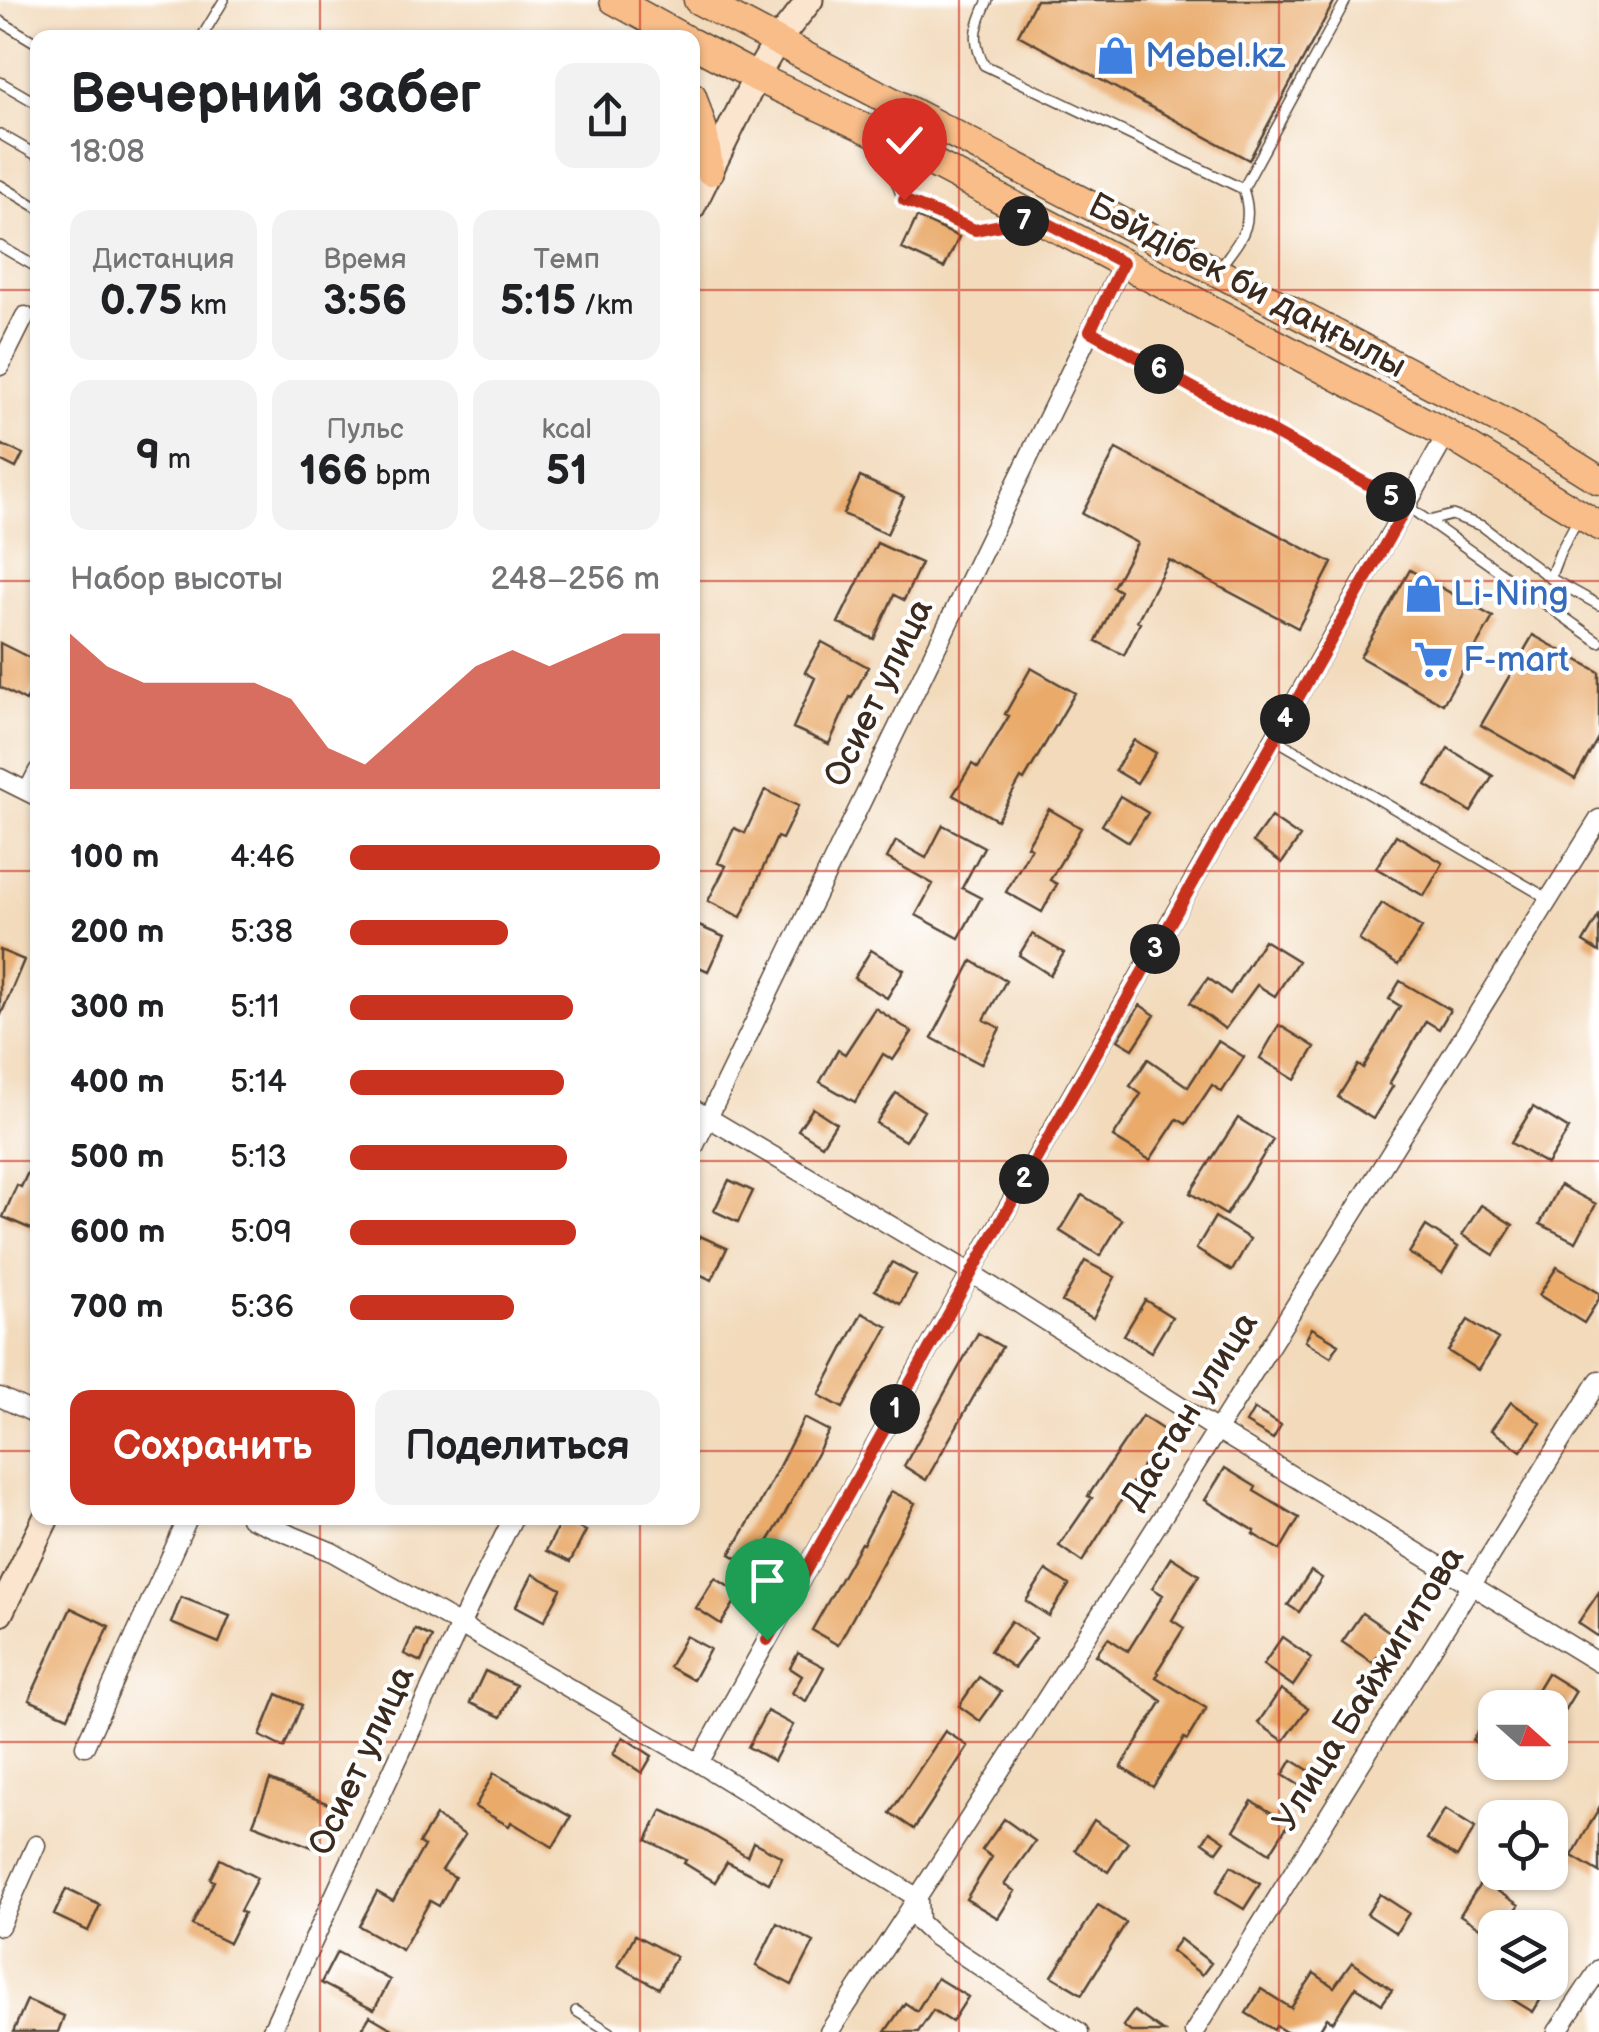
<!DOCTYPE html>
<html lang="ru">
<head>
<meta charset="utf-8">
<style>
	body { margin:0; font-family:"Balsamiq Sans",sans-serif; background:#f2f2f2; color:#202124; height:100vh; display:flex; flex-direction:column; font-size:38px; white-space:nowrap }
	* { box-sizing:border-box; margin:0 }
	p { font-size:32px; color:#757577 }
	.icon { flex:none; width:55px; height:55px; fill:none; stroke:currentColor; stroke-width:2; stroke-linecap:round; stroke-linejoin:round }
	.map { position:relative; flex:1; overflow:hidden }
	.sheet { position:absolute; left:30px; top:30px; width:670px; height:1495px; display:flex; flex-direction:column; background:#fff; border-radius:20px; box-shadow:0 2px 8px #0004 }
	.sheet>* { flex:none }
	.needle { width:65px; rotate:111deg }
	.buttons { position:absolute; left:1478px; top:1690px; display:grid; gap:20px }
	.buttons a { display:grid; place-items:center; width:90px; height:90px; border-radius:20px; background:#fff; box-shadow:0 2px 8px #0004; font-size:50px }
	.pin { position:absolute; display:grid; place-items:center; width:85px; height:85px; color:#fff; margin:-102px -42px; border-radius:50% 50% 50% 0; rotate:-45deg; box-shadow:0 0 10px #0007 }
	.pin .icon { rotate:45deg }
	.km { position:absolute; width:50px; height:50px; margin:-25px; border-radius:50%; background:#222; color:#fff; font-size:28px; line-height:50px; text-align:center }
	.round { display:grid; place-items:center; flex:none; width:105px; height:105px; border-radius:20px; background:#f2f2f2 }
	.summary { display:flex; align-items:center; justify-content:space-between; height:170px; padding:0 40px }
	h1 { font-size:55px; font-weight:700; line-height:75px }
	.metrics { display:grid; grid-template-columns:repeat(3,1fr); gap:15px; height:170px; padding:10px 40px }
	.metrics div { display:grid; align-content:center; border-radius:20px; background:#f2f2f2; text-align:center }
	.metrics b { font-size:42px; font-weight:700 }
	.metrics small { font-size:28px; font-weight:400 }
	.metrics p { font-size:28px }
	.chart { height:280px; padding:20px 40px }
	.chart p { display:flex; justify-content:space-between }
	.chart svg { width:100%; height:180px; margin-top:10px; fill:#c8321e; opacity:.7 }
	.action { display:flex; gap:20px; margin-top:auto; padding:20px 40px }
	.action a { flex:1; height:115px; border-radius:20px; background:#c8321e; color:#fff; font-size:40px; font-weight:700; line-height:115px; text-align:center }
	.action a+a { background:#f2f2f2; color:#202124 }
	ul { padding:0 40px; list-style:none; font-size:32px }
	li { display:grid; grid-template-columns:160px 120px 1fr; align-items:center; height:75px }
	li i { height:25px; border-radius:12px; background:#c8321e }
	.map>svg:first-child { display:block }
	.building { fill:#e9aa6b }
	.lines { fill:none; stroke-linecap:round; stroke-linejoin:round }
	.lane-casing { stroke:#564436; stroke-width:12 }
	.street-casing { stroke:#564436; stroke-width:21 }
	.secondary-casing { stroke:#564436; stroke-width:29 }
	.primary-casing { stroke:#564436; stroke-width:31 }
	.lane { stroke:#fff; stroke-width:9 }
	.street { stroke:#fff; stroke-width:18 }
	.secondary { stroke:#fce5cf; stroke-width:25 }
	.primary { stroke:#f8bd88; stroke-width:28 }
	.route-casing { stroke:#fff; stroke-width:20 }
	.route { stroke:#c8321e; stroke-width:12 }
	.grid { fill:none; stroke:#c8321e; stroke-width:2.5; stroke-opacity:0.55 }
	.labels { text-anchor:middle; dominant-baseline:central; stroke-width:8; stroke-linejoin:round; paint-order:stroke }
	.shop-label { font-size:35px; fill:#366cbe; stroke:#fff; text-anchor:start }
	.street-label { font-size:35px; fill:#3b2a1e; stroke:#fff }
</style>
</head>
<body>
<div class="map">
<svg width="1599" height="2032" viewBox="0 0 1599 2032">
	<rect width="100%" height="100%" fill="#fff"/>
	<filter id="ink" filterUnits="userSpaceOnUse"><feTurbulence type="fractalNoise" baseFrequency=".01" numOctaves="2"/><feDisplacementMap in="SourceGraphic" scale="20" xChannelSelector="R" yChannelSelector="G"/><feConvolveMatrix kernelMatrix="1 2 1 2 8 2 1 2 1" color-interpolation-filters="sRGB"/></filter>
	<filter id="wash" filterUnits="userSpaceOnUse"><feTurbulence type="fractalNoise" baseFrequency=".0048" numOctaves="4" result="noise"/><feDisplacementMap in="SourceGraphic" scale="40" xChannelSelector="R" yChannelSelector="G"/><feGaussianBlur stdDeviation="2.25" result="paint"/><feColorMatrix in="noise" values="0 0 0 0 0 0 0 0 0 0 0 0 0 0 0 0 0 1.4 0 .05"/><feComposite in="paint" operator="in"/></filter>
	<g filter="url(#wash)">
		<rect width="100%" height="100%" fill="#f2dabb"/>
		<g id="blocks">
			<path class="building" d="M1036,0H1335L1249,160L1018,35Z
				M917,217L959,237L944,268L902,249Z
				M0,444L23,454L16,468L0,460Z
				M1116,449L1332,563L1298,628L1169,560L1137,621L1140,623L1124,655L1096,641L1120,591L1113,587L1137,543L1082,514Z
				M860,477L904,497L887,534L843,514Z
				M877,543L921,563L904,600L894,595L874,639L838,623Z
				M1410,570L1493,617L1443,704L1360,657Z
				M1533,635L1599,672V736L1575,779L1481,725Z
				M822,642L868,667L852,698L850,697L829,744L793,728L815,678L805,672Z
				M0,643L38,662V677L26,701L0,687Z
				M1031,668L1075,693L1024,780L1021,778L997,820L953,795L972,764L978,768L1009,716L1005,714Z
				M1134,740L1156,753L1137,783L1115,770Z
				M1448,748L1493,776L1471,812L1426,785Z
				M765,790L798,806L782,839L777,837L741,917L708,901L726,866L718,863L734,828L745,833Z
				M1120,796L1148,813L1129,842L1102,825Z
				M1049,809L1081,828L1050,880L1057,884L1042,912L1006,892L1031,848L1027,846Z
				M1271,817L1300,837L1282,863L1253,842Z
				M943,825L984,847L962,888L981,898L959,938L916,915L933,884L887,858L896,841L926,858Z
				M1396,835L1443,863L1424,896L1376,868Z
				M1382,903L1422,928L1398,965L1359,940Z
				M1599,915V952L1583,942Z
				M692,923L724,937L708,971L692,964Z
				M1032,934L1064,953L1050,975L1019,955Z
				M1264,940L1298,961L1275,996L1257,985L1225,1029L1190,1003L1208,978L1230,994Z
				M0,950L24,960L0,1017Z
				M871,950L904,970L887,998L854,978Z
				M972,961L1006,981L984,1020L1000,1028L981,1064L932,1038Z
				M1400,981L1450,1010L1439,1029L1426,1021L1389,1084L1393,1086L1373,1119L1338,1097L1358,1065L1363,1068L1400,1006L1389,999Z
				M1140,1005L1155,1015L1133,1049L1118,1040Z
				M875,1008L912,1032L893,1060L883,1054L855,1102L820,1082L838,1050L845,1054Z
				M1279,1025L1315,1047L1295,1080L1260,1058Z
				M1218,1041L1244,1057L1222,1092L1212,1085L1186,1124L1177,1119L1150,1160L1113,1137L1141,1094L1130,1086L1148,1059L1188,1087Z
				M896,1093L924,1111L905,1141L876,1123Z
				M1533,1107L1569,1129L1547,1164L1511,1143Z
				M813,1108L836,1123L822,1145L798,1130Z
				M1238,1118L1273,1140L1226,1215L1190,1193Z
				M38,1151V1232L3,1217L17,1185L21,1187Z
				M729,1180L753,1191L738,1222L714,1211Z
				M1560,1185L1596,1204L1576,1242L1540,1224Z
				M1082,1195L1122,1220L1100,1256L1060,1231Z
				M1481,1205L1513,1225L1494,1255L1462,1235Z
				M1215,1217L1250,1239L1232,1271L1196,1249Z
				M1426,1226L1458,1247L1442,1273L1409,1253Z
				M700,1236L727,1248L712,1280L692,1271V1251Z
				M1085,1261L1115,1277L1093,1318L1062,1302Z
				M892,1262L916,1276L900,1304L875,1290Z
				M1557,1267L1599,1293V1299L1584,1323L1539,1295Z
				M1145,1300L1172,1317L1151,1352L1124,1335Z
				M862,1313L888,1327L843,1408L819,1395Z
				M1468,1320L1498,1339L1478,1370L1448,1351Z
				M1312,1328L1339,1344L1331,1357L1305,1341Z
				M978,1333L1002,1347L926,1480L904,1466Z
				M1511,1402L1541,1423L1521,1451L1491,1430Z
				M1254,1409L1281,1425L1273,1439L1246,1423Z
				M1142,1416L1165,1431L1082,1562L1059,1546L1092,1498L1088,1496Z
				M804,1418L829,1431L783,1517L753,1567L730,1554L759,1505Z
				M1225,1468L1256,1487L1254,1491L1299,1518L1280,1550L1253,1534L1255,1531L1205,1500Z
				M891,1491L915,1503L838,1645L812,1630L861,1543L863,1544Z
				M562,1519L586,1531L570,1562L546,1551Z
				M1171,1557L1199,1575L1172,1620L1184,1628L1157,1671L1159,1673L1156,1677L1206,1708L1187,1740L1184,1738L1153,1787L1121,1767L1162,1701L1096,1655L1108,1638L1128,1651L1163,1595L1152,1588Z
				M1046,1570L1069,1585L1049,1616L1026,1601Z
				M1311,1571L1322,1578L1299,1612L1288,1605Z
				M533,1574L561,1589L544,1621L516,1606Z
				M715,1578L740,1594L721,1624L696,1608Z
				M1599,1592V1637L1578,1623Z
				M181,1597L230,1616L219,1643L171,1623Z
				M71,1608L109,1626L68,1717L29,1700Z
				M1362,1613L1393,1634L1373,1663L1342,1642Z
				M1011,1621L1036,1638L1014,1668L990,1651Z
				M415,1629L432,1637L421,1662L404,1654Z
				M686,1636L710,1649L693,1680L669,1667Z
				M1282,1637L1312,1658L1293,1686L1263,1665Z
				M798,1653L824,1667L806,1701L792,1693L802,1676L790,1668Z
				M485,1671L516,1685L501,1717L470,1703Z
				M1547,1673L1576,1691L1550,1734V1708H1526Z
				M979,1677L1001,1692L980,1721L959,1706Z
				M1281,1689L1308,1708L1284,1741L1258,1723Z
				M277,1694L302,1705L284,1748L260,1736Z
				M1495,1706V1755L1472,1740Z
				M767,1711L793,1725L774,1761L748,1747Z
				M945,1731L968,1746L914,1829L890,1813Z
				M623,1737L652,1756L642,1773L613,1754Z
				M1292,1760L1321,1778L1312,1793L1283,1775Z
				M494,1773L571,1817L553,1847L511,1822L509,1826L475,1807Z
				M270,1780L331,1805L314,1848L253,1824Z
				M1252,1801L1289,1823L1270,1853L1234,1830Z
				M1599,1808V1872L1572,1856Z
				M1445,1809L1475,1828L1457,1857L1427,1839Z
				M662,1810L704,1830L747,1856L753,1842L782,1857L769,1883L727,1862L715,1882L684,1863L686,1860L647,1840Z
				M436,1816L465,1835L442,1870L455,1877L439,1906L430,1901L402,1950L359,1926L377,1892L393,1901L424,1846L419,1843Z
				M1004,1819L1035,1841L1004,1885L1015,1891L998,1918L966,1899L992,1857L982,1850Z
				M1094,1820L1128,1842L1108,1872L1075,1850Z
				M1210,1831L1225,1841L1217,1852L1203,1842Z
				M220,1859L257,1878L240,1911L244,1913L229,1943L192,1925L214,1881L210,1879Z
				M1231,1866L1260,1884L1244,1909L1216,1892Z
				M1482,1881L1519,1905L1504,1928H1495V1938L1460,1915Z
				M66,1889L100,1905L88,1931L54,1915Z
				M1380,1894L1409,1913L1396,1933L1367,1914Z
				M1098,1905L1126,1923L1082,1994L1052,1976Z
				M777,1923L814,1942L792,1985L756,1966Z
				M635,1935L676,1957L659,1988L618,1966Z
				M1180,1939L1211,1963L1202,1975L1171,1951Z
				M337,1952L390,1980L374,2010L321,1983Z
				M1352,1962L1392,1990L1382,2004L1356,1987L1333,2022L1327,2018L1318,2032H1286L1276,2026L1274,2030L1246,2013L1261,1989L1291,2008L1314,1973L1334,1987Z
				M937,1978L968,1997L952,2022L933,2010L918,2032H885L905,2003L917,2011Z
				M1509,1982H1551L1533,2012L1502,1993Z
				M27,2000L64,2016L58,2032H13Z
				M1134,2011L1164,2032H1131L1123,2026Z
				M370,2016L397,2032H360Z"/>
		</g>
	</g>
	<g filter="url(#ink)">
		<use href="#blocks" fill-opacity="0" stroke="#564436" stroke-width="2.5"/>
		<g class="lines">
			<defs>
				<path id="lane" d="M988,0C976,26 971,39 984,65L1243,189C1256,228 1239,240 1218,270
					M0,21L38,44
					M201,38L224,0
					M0,82L38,104
					M0,134L38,156
					M883,146L903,200L975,230L1023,221
					M0,185L38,208
					M1243,189L1346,0
					M0,246L38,268
					M1091,331L1407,506L1599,642
					M1579,517L1560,552L1550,578L1599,605
					M1429,521L1452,515L1482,526L1550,578
					M1275,739L1549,899
					M576,2011L610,2032"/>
				<path id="street" d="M0,366L25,316
					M0,778L38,797
					M28,791L38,771
					M692,1108L971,1273L1217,1430L1599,1663
					M692,1151L1123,263
					M0,1397L38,1415
					M250,1518L332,1552L460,1625L699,1763L918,1898L919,1922L934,1936L1079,2032
					M85,1746L188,1518
					M699,1763L971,1273L1447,434
					M0,1926L36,1845
					M271,2032L460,1625L513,1518
					M829,2032C1094,1633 1345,1226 1599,819
					M1194,2032L1599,1380
					M1557,2032L1599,1969"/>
				<path id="secondary" d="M692,207L756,77L777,41L810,0
					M0,1613L46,1518"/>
				<path id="primary" d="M614,0L683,38
					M698,0L1515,428L1599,480
					M692,43L756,77L878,134L1447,434L1599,526
					M692,96L702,127L710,171"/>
			</defs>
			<use href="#lane" class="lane-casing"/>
			<use href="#street" class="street-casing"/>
			<use href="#secondary" class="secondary-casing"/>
			<use href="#primary" class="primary-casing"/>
			<use href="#lane" class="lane"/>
			<use href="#street" class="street"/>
			<use href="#secondary" class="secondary"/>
			<use href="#primary" class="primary"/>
		</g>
	</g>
	<g class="lines" filter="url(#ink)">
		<defs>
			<path id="route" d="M767,1640L971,1274L1407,506L1090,331L1123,263L1038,218L975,230L904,200"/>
		</defs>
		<use href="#route" class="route-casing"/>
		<use href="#route" class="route"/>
	</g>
	<path class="grid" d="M320,0V38M640,0V38M959,0V2032M1279,0V2032M0,290H38M692,290H1599M0,581H38M692,581H1599M0,871H38M692,871H1599M0,1161H38M692,1161H1599M0,1451H38M692,1451H1599M320,1518V2032M640,1518V2032M0,1742H1495M1550,1742H1599"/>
	<defs>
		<symbol id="shop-bare" viewBox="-9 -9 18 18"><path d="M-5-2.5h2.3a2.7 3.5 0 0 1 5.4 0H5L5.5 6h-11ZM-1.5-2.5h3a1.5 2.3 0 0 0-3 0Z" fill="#3f7fe0" stroke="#fff" stroke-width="2.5" paint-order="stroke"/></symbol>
		<symbol id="supermarket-bare" viewBox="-9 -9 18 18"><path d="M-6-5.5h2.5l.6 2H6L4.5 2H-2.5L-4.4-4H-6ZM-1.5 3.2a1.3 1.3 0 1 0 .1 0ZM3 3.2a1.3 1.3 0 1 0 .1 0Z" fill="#3f7fe0" stroke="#fff" stroke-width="2.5" paint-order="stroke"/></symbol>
	</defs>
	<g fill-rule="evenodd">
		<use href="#shop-bare" x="1088" y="28" width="55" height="55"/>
		<use href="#shop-bare" x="1396" y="566" width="55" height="55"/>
		<use href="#supermarket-bare" x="1406" y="632" width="55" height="55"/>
	</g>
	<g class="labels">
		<g class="shop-label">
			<text x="1145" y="56">Mebel.kz</text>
			<text x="1453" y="594">Li-Ning</text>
			<text x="1463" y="660">F-mart</text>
		</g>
		<g class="street-label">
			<text transform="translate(1247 286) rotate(28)">Бәйдібек би даңғылы</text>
			<text transform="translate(879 693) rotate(-64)">Осиет улица</text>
			<text transform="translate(1190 1411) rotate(-58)">Дастан улица</text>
			<text transform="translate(1369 1689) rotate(-58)">Улица Байжигитова</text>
			<text transform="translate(362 1761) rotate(-65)">Осиет улица</text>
		</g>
	</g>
</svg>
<div class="buttons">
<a><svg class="needle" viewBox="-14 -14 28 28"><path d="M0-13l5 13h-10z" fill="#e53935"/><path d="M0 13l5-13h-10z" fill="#757577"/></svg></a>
<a><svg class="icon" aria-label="locate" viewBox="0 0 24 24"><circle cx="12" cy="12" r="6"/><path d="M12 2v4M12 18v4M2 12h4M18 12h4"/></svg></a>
<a><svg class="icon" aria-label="layers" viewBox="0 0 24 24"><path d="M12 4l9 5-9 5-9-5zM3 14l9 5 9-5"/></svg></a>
</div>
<div class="pin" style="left:767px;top:1640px;background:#1e9e55"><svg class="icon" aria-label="arrive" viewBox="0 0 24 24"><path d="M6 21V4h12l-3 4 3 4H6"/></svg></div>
<div class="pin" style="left:904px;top:200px;background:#d93025"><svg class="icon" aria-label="check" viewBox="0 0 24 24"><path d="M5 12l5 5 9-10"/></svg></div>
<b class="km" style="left:895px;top:1409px">1</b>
<b class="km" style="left:1024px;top:1179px">2</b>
<b class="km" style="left:1155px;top:949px">3</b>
<b class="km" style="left:1285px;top:719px">4</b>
<b class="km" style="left:1391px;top:497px">5</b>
<b class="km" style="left:1159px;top:369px">6</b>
<b class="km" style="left:1024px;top:221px">7</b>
<section class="sheet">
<div class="summary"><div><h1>Вечерний забег</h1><p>18:08</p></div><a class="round"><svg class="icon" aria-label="share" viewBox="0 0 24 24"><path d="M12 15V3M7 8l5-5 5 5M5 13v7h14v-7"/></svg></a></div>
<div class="metrics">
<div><p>Дистанция</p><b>0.75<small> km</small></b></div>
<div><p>Время</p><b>3:56</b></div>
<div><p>Темп</p><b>5:15<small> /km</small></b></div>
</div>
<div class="metrics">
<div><b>9<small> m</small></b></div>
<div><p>Пульс</p><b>166<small> bpm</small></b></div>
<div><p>kcal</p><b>51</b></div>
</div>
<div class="chart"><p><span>Набор высоты</span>248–256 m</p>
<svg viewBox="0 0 160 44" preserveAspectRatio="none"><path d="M0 44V6L10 14L20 18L30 18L40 18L50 18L60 22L70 34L80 38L90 30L100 22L110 14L120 10L130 14L140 10L150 6L160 6V44z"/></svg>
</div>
<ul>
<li><b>100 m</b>4:46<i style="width:100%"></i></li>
<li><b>200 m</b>5:38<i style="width:51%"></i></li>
<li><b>300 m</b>5:11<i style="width:72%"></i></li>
<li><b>400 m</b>5:14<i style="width:69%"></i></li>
<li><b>500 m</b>5:13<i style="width:70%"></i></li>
<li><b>600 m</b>5:09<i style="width:73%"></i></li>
<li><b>700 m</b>5:36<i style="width:53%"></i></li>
</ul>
<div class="action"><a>Сохранить</a><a>Поделиться</a></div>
</section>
</div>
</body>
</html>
